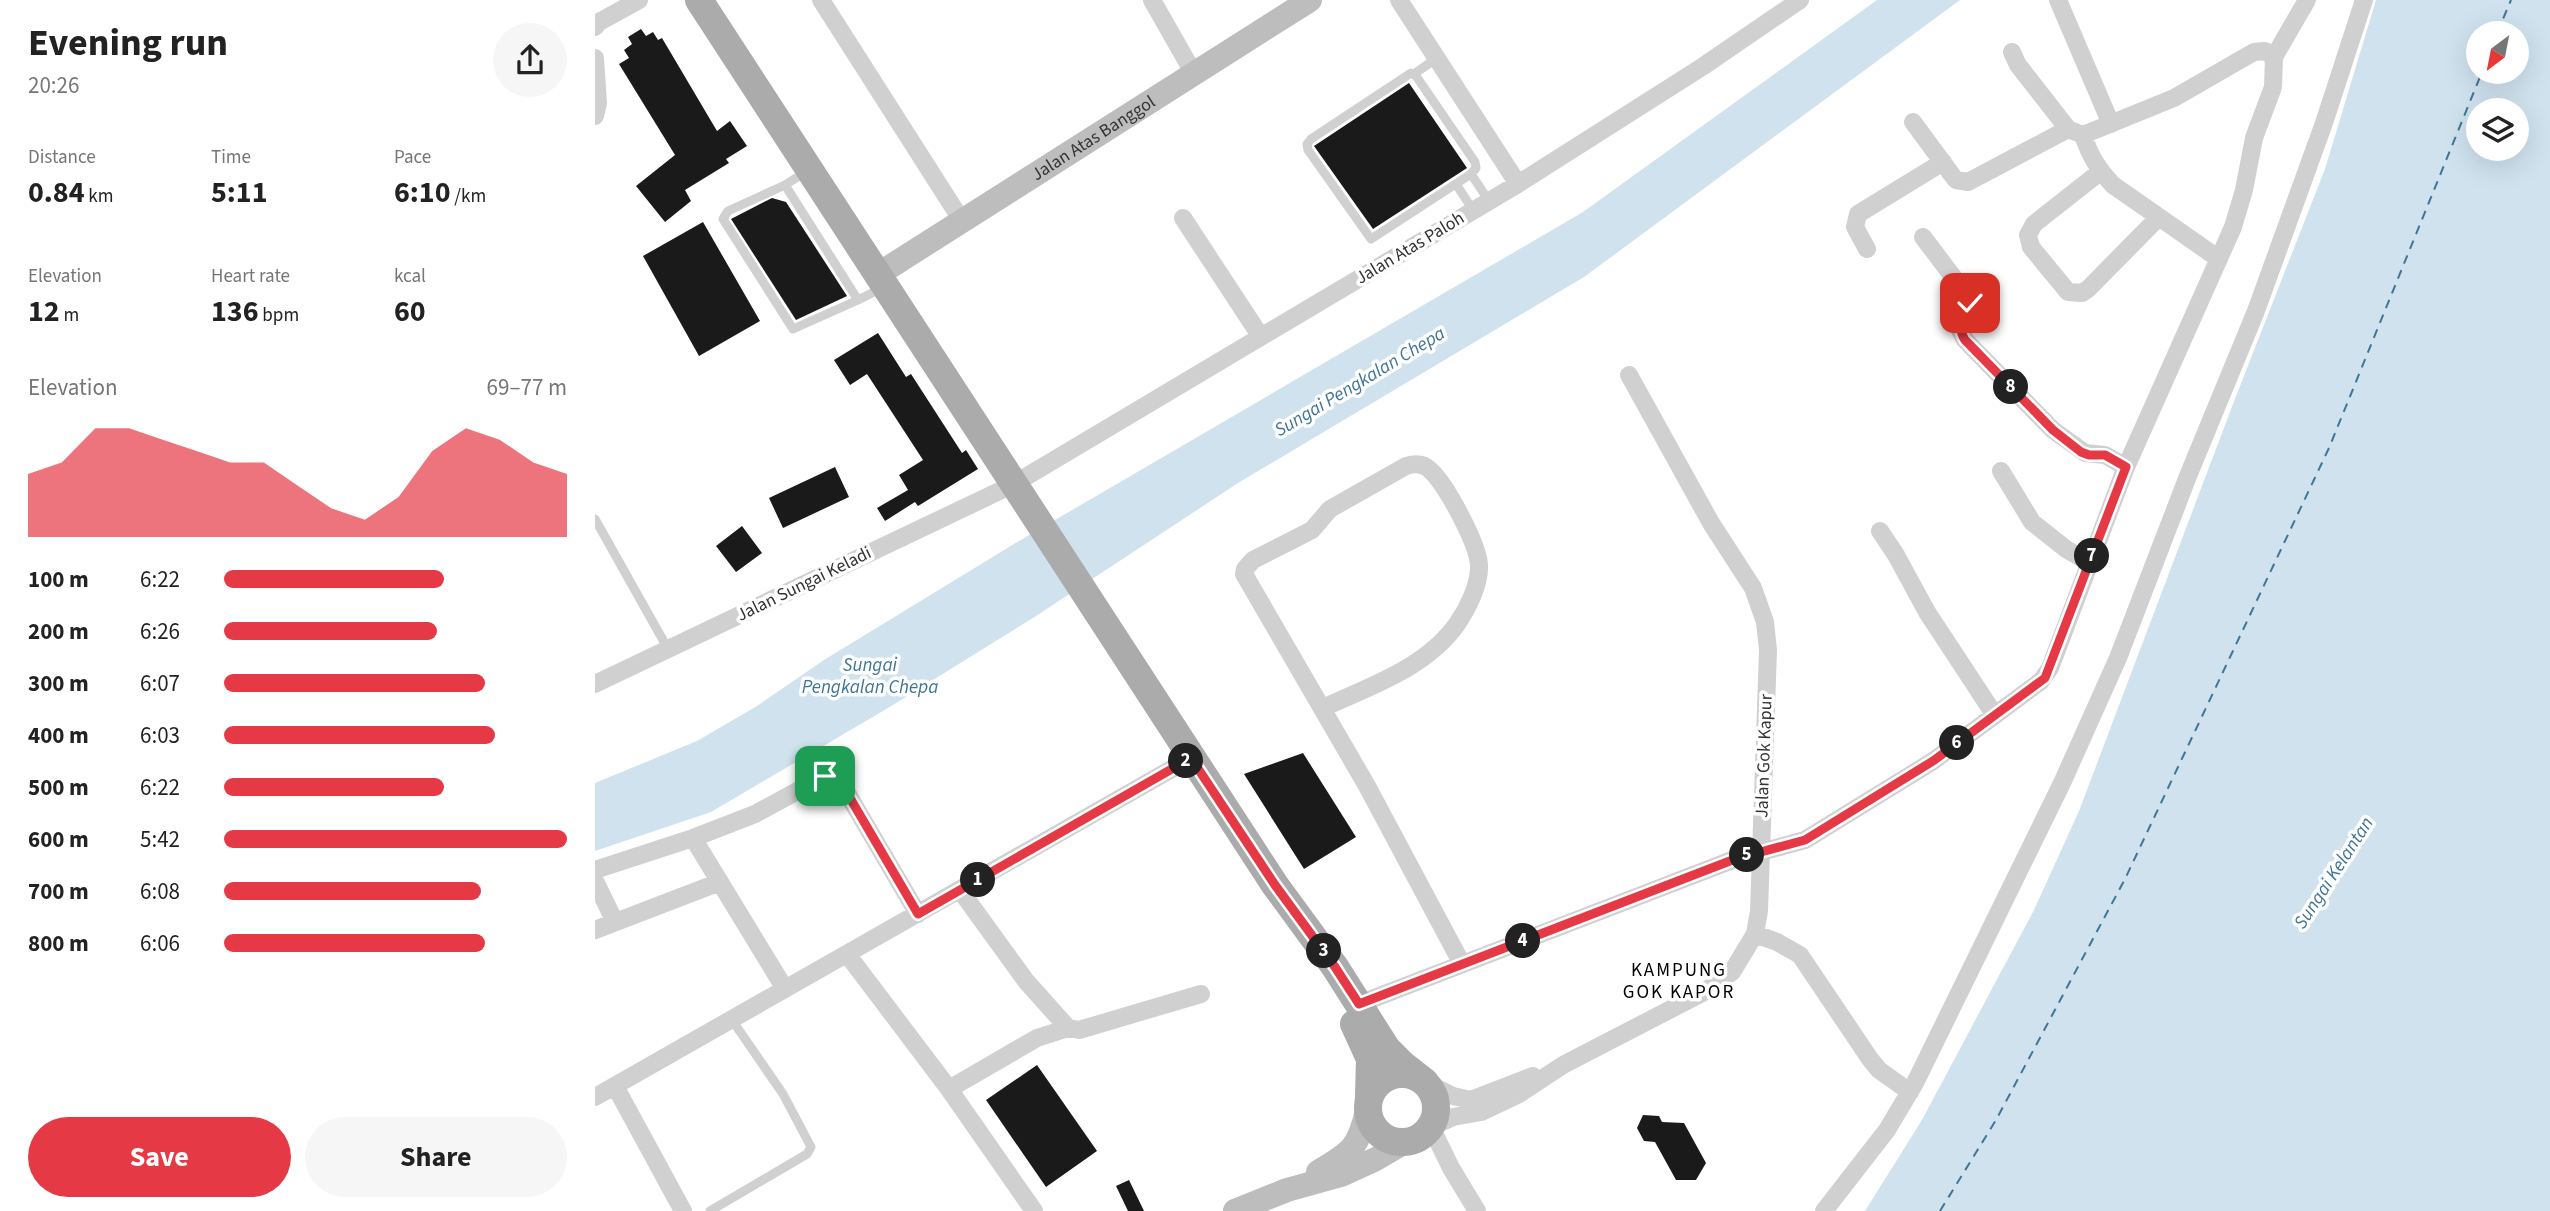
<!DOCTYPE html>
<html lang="en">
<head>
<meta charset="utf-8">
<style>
	body { margin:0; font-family:"Source Sans 3",sans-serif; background:#f6f6f6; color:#222; height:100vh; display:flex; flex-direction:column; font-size:26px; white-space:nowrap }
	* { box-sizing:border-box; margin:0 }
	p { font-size:23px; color:#767676 }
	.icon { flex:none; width:38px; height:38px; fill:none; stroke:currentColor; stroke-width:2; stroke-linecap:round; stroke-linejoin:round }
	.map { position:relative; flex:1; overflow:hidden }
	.sheet { display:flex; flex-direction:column; background:#fff; width:595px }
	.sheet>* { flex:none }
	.needle { width:46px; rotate:212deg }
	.controls { position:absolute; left:1871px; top:21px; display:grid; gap:14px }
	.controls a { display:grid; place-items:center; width:63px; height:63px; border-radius:50%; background:#fff; box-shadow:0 7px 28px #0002; font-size:35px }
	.pin { position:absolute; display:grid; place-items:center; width:60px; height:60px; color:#fff; margin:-30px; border-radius:14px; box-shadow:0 4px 10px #0006 }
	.km { position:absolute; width:35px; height:35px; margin:-18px; border-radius:50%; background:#222; color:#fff; font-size:19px; line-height:35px; text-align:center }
	.round { display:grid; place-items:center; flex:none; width:74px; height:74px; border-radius:37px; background:#f6f6f6 }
	.overview { display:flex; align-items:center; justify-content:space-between; height:119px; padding:0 28px }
	h1 { font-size:38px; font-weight:700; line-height:52px }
	.metrics { display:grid; grid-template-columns:repeat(3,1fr); gap:10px; height:119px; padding:7px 28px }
	.metrics div { display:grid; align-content:center }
	.metrics b { font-size:30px; font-weight:700 }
	.metrics small { font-size:19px; font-weight:400 }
	.metrics p { font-size:19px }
	.chart { height:196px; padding:14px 28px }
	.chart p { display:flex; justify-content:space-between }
	.chart svg { width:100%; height:126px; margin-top:7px; fill:#e63946; opacity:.7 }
	.button { display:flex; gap:14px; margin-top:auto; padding:14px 28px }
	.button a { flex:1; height:80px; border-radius:42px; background:#e63946; color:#fff; font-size:28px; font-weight:700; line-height:80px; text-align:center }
	.button a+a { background:#f6f6f6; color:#222 }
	ul { padding:0 28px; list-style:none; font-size:23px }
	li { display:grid; grid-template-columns:112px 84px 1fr; align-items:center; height:52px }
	li i { height:18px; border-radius:9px; background:#e63946 }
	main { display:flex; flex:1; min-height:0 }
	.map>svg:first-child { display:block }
	.water { fill:#cfe2ee; fill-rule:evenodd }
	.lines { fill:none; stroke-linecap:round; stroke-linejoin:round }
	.ferry { stroke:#3f7597; stroke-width:2; stroke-dasharray:9 7; stroke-linecap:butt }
	.building { fill:#1a1a1a }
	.service { stroke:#d0d0d0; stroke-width:9 }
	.minor { stroke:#d0d0d0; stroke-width:18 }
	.secondary { stroke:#bdbdbd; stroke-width:24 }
	.primary { stroke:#ababab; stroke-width:28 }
	.route-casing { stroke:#fff; stroke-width:14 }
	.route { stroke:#e63946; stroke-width:9 }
	.labels { text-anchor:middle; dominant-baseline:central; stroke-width:7; stroke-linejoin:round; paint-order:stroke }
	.street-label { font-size:18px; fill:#333; stroke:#fff }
	.water-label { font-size:19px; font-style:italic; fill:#3f7597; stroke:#fff }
	.neighbourhood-label { font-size:19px; letter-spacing:2px; fill:#000; stroke:#fff }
</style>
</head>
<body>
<main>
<section class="sheet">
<div class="overview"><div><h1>Evening run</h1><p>20:26</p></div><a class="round"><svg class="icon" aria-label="share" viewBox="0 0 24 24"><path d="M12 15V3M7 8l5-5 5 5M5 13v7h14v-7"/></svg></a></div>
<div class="metrics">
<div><p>Distance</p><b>0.84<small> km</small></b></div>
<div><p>Time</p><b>5:11</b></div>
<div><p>Pace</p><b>6:10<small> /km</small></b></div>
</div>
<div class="metrics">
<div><p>Elevation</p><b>12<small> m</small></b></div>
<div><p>Heart rate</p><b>136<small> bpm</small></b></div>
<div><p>kcal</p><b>60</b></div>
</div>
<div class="chart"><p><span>Elevation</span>69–77 m</p>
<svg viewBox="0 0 160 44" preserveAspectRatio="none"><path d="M0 44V22L10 18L20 6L30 6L40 10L50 14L60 18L70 18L80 26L90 34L100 38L110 30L120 14L130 6L140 10L150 18L160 22V44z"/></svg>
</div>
<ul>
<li><b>100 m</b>6:22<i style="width:64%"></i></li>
<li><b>200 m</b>6:26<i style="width:62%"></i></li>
<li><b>300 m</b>6:07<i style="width:76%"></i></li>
<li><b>400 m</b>6:03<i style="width:79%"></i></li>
<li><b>500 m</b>6:22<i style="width:64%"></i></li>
<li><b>600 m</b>5:42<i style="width:100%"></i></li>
<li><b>700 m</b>6:08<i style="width:75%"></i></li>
<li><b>800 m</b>6:06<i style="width:76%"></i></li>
</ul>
<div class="button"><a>Save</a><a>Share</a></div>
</section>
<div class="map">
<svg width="1955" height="1211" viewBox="0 0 1955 1211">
	<rect width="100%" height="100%" fill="#fff"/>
	<path class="water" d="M1282,0H1365L989,277L643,483L441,616L293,708L116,812L0,851V783L102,741L162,706L229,660L424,541L988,212Z
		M1781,0H1955V1211H1270L1327,1120L1439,910L1484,811L1638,404L1730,169ZM1883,33H1922V72H1883ZM1883,110H1922V149H1883Z"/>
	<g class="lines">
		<path class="ferry" d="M1902,33L1916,0
			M1345,1211L1401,1120L1530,879L1734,448L1887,72"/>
	</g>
	<path class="building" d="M46,29L51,36L58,32L63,40L67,38L122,131L135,121L152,146L131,159L134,163L90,190L96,201L70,222L41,186L80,155L24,64L34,58L29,50L37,44L33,37Z
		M814,83L872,168L778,229L719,146Z
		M177,198L191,202L252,296L201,320L136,219Z
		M108,222L165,321L104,356L48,256Z
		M283,333L311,377L316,374L367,453L371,450L383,469L323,506L320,502L290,521L282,508L313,490L304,475L328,460L272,374L255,385L239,360Z
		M240,467L254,497L188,528L174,498Z
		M147,526L167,553L141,572L121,546Z
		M708,753L761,837L709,869L649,774Z
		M442,1065L502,1151L451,1187L391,1100Z
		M1048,1115L1064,1116L1067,1122L1089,1123L1111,1163L1101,1180H1081L1060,1142L1049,1141L1042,1128Z
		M534,1180L549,1211H533L521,1186Z"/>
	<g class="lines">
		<path class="service" d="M816,73L821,76L880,162L881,168L876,174L776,239L713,150L712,144L716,139Z
			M819,74L842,58
			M212,171L190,185L263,300L287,288
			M876,174L894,201
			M861,184L878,210
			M190,185L133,211L128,219L198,329L263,300
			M0,519L73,649
			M115,1211L212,1154L216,1147L188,1094L137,1020"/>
		<path class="minor" d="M226,0L367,221
			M557,0L599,74
			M804,0L923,184
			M1463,0L1516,124
			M0,27L4,22L44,0
			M1417,52L1423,65L1473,129L1488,135C1495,156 1503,169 1518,185L1624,259
			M1679,57L1712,0
			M0,58L3,103L0,116
			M1318,122L1357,175L1361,180L1373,182L1473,129
			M1505,172L1439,224L1433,235L1436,247L1473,292L1487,293L1493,289L1564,217
			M588,218L666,337
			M1328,237L1374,298V308L1365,330L1370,340L1458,430L1490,453L1510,455L1531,467
			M1272,249L1260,227L1263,214L1348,162
			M1406,471L1437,522L1471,549L1495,563
			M1285,531L1301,555L1332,612L1399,714
			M0,684L417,485L923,184L1107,67L1205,0
			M728,708C775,686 831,668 862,624C873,608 885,584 884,565C883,544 851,484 835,470C828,463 820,463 811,466L735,509L717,530L658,560L650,569L649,574L772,786L867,964
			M98,838L190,989
			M0,870L98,838L160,814L230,776H238L245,781L323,914
			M0,881L20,922
			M365,890L431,981L473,1028L484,1030L606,994
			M0,930L125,882
			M1160,934L1182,942L1205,955L1275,1059L1284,1070L1315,1092
			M252,954L354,1089L439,1211
			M764,1004L1140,859L1210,840L1338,761L1446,681L1455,668L1531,467L1638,227L1649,190L1659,138L1678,87L1679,57L1670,51L1659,52L1579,98L1488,135
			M830,1082L858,1096L876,1100L938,1076
			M20,1086L88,1211
			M354,1089L442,1038L473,1028
			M0,1097L596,758
			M882,1211L856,1168L836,1127L858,1117L886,1112L924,1094L968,1065L1109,992L1137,972L1160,934L1164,911L1173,650L1170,622L1158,588L1116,523L1034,375
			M1229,1211L1292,1130L1320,1083L1467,783L1523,658L1593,476L1661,311L1729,123L1769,0"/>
		<g class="secondary">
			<path id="s1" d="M282,275L715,0"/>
			<path d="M723,1172C756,1152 763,1149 772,1111"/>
			<path d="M640,1211L692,1190L746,1175L781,1159L810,1142"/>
		</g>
		<path class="primary" d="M104,0L680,885L740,967L792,1049L807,1064L830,1082
			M759,1024L775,1059L774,1096
			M773 1108a34 34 0 1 1 68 0a34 34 0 1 1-68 0Z"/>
	</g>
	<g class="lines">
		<defs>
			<path id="route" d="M230,776H238L245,781L323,914L596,758L680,885L740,967L764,1004L1140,859L1210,840L1338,761L1450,678L1531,467L1510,455H1494L1486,452L1458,430L1370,340C1360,325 1373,318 1375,303"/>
		</defs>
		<use href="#route" class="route-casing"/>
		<use href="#route" class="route"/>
	</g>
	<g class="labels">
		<g class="street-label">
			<text stroke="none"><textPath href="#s1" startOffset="256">Jalan Atas Banggol</textPath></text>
			<text transform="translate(815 248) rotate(-31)">Jalan Atas Paloh</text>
			<text transform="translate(209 584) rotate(-26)">Jalan Sungai Keladi</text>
			<text transform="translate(1169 756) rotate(-88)">Jalan Gok Kapur</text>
		</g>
		<g class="water-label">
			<text transform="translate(765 382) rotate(-31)">Sungai Pengkalan Chepa</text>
			<text x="275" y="665">Sungai<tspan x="275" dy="22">Pengkalan Chepa</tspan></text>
			<text transform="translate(1739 873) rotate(-57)">Sungai Kelantan</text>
		</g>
		<g class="neighbourhood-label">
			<text x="1084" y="970">KAMPUNG<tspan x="1084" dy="22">GOK KAPOR</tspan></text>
		</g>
	</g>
</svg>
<div class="controls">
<a><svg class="needle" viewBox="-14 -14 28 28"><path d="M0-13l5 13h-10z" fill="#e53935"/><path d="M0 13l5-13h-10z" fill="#767676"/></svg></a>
<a><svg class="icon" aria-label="layers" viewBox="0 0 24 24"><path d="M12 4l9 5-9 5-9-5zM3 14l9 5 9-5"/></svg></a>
</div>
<div class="pin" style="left:230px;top:776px;background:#1e9e55"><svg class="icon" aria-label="arrive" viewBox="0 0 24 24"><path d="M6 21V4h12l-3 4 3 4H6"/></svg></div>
<div class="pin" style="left:1375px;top:303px;background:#d93025"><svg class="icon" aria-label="check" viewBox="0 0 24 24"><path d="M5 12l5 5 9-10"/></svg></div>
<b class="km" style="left:383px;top:880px">1</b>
<b class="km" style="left:591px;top:761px">2</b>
<b class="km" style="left:729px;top:951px">3</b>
<b class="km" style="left:928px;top:941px">4</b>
<b class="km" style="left:1152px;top:855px">5</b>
<b class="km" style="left:1362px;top:743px">6</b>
<b class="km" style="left:1497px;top:556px">7</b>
<b class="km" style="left:1416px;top:387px">8</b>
</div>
</main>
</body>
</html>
